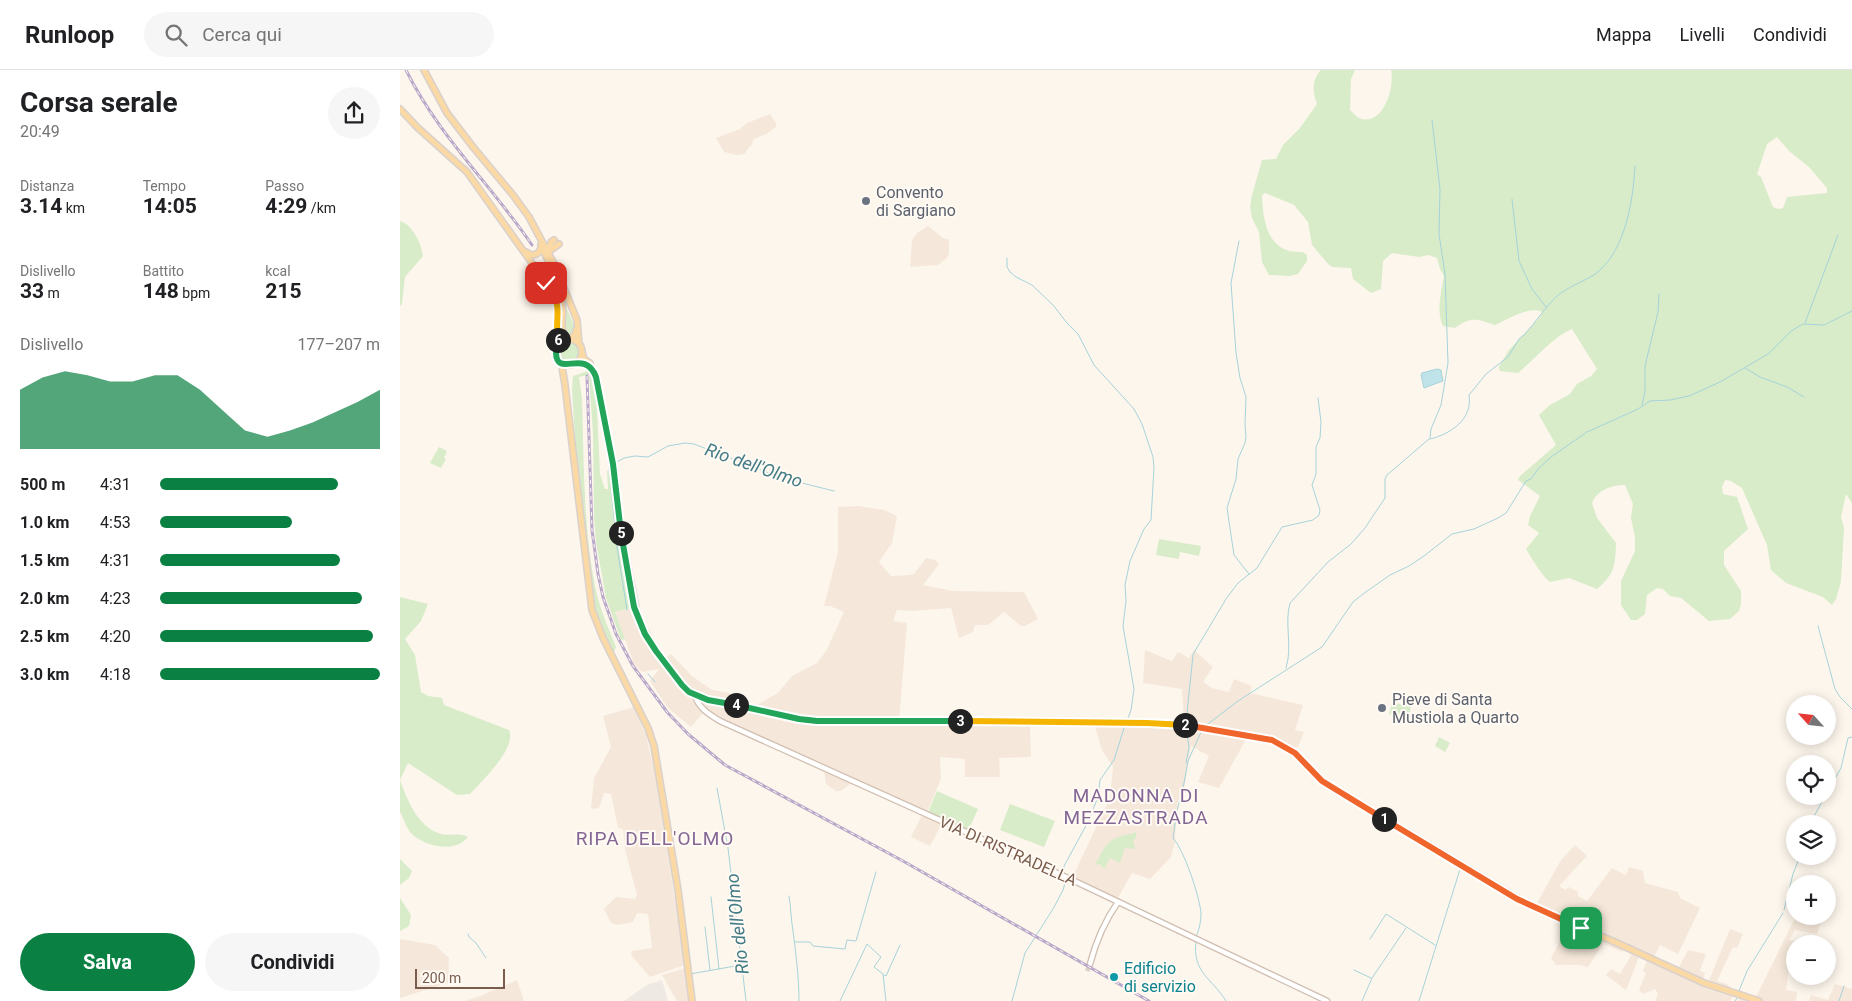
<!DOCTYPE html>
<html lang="it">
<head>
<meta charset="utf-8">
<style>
	body { margin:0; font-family:Roboto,sans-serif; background:#f6f6f6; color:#202124; height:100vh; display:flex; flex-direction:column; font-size:19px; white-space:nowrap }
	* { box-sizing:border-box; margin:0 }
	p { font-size:16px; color:#757577 }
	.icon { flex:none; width:28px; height:28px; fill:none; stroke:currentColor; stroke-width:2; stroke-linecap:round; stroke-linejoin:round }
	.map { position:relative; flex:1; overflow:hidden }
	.sheet { display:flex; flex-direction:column; background:#fff; width:400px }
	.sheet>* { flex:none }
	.needle { width:32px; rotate:297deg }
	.buttons { position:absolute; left:1386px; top:625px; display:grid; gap:10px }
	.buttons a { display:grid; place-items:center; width:50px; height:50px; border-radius:50%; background:#fff; box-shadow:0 2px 12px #0003; font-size:25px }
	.scale { position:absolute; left:15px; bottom:12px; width:90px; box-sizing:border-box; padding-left:5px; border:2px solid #7a5c4d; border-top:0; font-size:14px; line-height:18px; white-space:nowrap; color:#7a5c4d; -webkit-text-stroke:4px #fffaf3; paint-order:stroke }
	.pin { position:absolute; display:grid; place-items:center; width:42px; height:42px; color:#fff; margin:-21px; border-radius:10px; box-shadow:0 2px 8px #0006 }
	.km { position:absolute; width:25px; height:25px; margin:-12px; border-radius:50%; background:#222; color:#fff; font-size:14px; line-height:25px; text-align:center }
	.round { display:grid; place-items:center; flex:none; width:52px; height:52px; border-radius:26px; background:#f6f6f6 }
	.head { display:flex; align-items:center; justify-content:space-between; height:85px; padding:0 20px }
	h1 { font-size:28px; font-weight:700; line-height:38px }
	.metrics { display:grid; grid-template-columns:repeat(3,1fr); gap:8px; height:85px; padding:5px 20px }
	.metrics div { display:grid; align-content:center }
	.metrics b { font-size:21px; font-weight:700 }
	.metrics small { font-size:14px; font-weight:400 }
	.metrics p { font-size:14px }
	.chart { height:140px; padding:10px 20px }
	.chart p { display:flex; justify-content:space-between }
	.chart svg { width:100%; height:90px; margin-top:5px; fill:#0b8043; opacity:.7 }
	.action { display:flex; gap:10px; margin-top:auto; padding:10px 20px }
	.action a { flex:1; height:58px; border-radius:30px; background:#0b8043; color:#fff; font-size:20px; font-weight:700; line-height:58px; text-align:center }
	.action a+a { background:#f6f6f6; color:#202124 }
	ul { padding:0 20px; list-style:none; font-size:16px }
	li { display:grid; grid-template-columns:80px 60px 1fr; align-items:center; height:38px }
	li i { height:12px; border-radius:6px; background:#0b8043 }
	header { display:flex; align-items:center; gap:30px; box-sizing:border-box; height:70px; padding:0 25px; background:#fff; border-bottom:1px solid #e0e0e0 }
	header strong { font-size:24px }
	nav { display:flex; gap:28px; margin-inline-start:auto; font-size:18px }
	.search { width:350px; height:45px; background:#f6f6f6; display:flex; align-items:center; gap:12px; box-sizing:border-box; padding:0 18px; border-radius:28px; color:#757577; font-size:19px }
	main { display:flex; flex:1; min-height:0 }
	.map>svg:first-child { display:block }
	.residential { fill:#f5e8da }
	.industrial { fill:#efe9e4 }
	.green { fill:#d8ecc9; fill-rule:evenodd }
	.water { fill:#bfe3e8; stroke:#a5d3da }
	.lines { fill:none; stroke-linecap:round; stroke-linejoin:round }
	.stream { stroke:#a5d3da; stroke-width:1 }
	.minor-tunnel { stroke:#dcd0c4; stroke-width:4.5; stroke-dasharray:4.5 2; stroke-linecap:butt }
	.minor-casing { stroke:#d1beb0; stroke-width:7 }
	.major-casing { stroke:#dad1cd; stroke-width:8 }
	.minor { stroke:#fff; stroke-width:4.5 }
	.major { stroke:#fbd9a5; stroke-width:5 }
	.rail-casing { stroke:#b9a8c9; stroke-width:3 }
	.rail { stroke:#fffaf3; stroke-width:1; stroke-dasharray:4; stroke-linecap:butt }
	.split-1-casing { stroke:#fff; stroke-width:10 }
	.split-2-casing { stroke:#fff; stroke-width:10 }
	.split-3-casing { stroke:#fff; stroke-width:10 }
	.split-4-casing { stroke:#fff; stroke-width:10 }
	.split-5-casing { stroke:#fff; stroke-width:10 }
	.split-6-casing { stroke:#fff; stroke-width:10 }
	.split-7-casing { stroke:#fff; stroke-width:10 }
	.split-1 { stroke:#f0652b; stroke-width:6 }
	.split-2 { stroke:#f0652b; stroke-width:6 }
	.split-3 { stroke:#f5b400; stroke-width:6 }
	.split-4 { stroke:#22a559; stroke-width:6 }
	.split-5 { stroke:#22a559; stroke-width:6 }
	.split-6 { stroke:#22a559; stroke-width:6 }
	.split-7 { stroke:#f5b400; stroke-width:6 }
	.worship-dot { fill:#6b7280; stroke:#fffaf3; stroke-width:2 }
	.culture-dot { fill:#0f9aa8; stroke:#fffaf3; stroke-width:2 }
	.labels { text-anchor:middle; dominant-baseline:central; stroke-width:4; stroke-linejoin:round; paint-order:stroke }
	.worship-label { font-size:16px; fill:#5b616d; stroke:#fffaf3; text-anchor:start }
	.street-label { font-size:16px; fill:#7a5c4d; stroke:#fffaf3 }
	.culture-label { font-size:16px; fill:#0d838f; stroke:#fffaf3; text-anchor:start }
	.water-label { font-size:18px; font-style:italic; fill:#437c86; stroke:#fffaf3 }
	.quarter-label { font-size:19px; letter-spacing:1px; fill:#846695; stroke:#fffaf3 }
</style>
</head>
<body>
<header>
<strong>Runloop</strong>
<div class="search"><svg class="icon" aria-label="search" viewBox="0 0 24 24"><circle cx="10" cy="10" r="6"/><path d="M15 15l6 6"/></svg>Cerca qui</div>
<nav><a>Mappa</a><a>Livelli</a><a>Condividi</a></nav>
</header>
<main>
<section class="sheet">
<div class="head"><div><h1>Corsa serale</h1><p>20:49</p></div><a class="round"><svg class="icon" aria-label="share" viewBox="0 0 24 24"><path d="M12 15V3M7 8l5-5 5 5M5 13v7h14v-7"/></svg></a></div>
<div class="metrics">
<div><p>Distanza</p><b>3.14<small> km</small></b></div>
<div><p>Tempo</p><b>14:05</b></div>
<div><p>Passo</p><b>4:29<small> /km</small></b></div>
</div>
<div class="metrics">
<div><p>Dislivello</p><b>33<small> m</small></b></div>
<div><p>Battito</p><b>148<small> bpm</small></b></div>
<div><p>kcal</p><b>215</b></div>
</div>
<div class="chart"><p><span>Dislivello</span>177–207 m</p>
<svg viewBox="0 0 160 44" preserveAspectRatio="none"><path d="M0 44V15L10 9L20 6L30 8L40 11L50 11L60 8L70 8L80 15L90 25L100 35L110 38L120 35L130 31L140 26L150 21L160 15V44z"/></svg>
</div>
<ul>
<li><b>500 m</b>4:31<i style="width:81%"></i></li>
<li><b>1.0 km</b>4:53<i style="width:60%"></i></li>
<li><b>1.5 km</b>4:31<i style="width:82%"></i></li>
<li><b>2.0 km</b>4:23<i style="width:92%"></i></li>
<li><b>2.5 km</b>4:20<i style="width:97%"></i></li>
<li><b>3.0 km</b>4:18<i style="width:100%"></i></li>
</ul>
<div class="action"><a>Salva</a><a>Condividi</a></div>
</section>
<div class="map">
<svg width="1452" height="931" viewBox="0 0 1452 931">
	<rect width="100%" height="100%" fill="#fdf6ec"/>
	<path class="residential" d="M370,44L376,53V57L366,64L354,69L351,76L348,78L345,84L337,85L324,82L316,68L340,59L347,53Z
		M528,156L543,168L549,170V184L546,189L538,195L510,197L512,170L517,163Z
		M459,436L484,440L497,446L492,473L479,492L491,506L510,505L514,504L526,488L535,490L539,494L523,515L553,521L624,522L638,549L625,556H621L604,542L588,555H575L573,562L559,568L551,538L513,541L497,540L493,551L507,553L499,652L630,656L631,687L599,688L600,707H565V689L540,687L541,709L527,742L544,750L530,776L511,767L522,745L455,715L450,714L441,721H436L426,714L424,700L397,686L322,654L303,643L291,657L268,638L250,611L259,599L242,602L234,594L215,542L231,538L249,574L261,591L271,584L292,606L312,620L330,623L329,632L355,636L378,623L392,606L417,593L426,581L444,542L430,536H424L438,482V437Z
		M745,580L772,591L778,582L789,588L794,580L813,597L803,612L812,618L829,622L834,609L852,616L850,623L903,635L895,660L904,662L898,677L895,678L881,670L850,662L819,718L798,712L809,686L791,676L785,714L778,731L776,745L775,772L771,787L750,809L732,803L718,828L672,808L710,728L713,697L702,680L695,656L784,653L782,619L743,613Z
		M234,637L246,665L255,705L280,861L284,895L250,907L231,885L232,881L252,878L248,844L237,843L233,852L218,855L211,853L204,839L216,827L235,829L237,825L225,780L223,759L218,758L211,724L204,723L199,738L191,739L194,708L211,677L203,646Z
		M1175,775L1187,786L1159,816L1165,820L1169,817L1178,822V826L1187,831L1212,798L1226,805L1229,797L1243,801L1245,813L1278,822L1280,828L1300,838L1278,884L1260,875L1254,887L1278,899L1288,880L1306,884L1300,901L1305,903L1303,910L1308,913L1330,859L1343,864L1337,878L1333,877L1317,911L1327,914L1333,920L1356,927L1396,846H1423L1417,864L1395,860L1389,870L1414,874H1395V898L1389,897L1386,920L1397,922L1396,931H1338L1339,928L1333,926L1330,931H1255L1258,924L1255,919L1243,924L1239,920L1246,903L1243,901L1247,891L1239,887L1226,920L1206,905L1211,899L1220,904L1232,884L1225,880L1222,882L1203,874L1188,897L1180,895H1156L1151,888L1172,849L1137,833L1161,790Z
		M0,869L35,875L49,888L48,913L0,928Z
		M286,898L290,931H277L262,905Z
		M117,910L124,931H65L80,926Z
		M1435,914L1452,919V931H1409L1411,925L1428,930Z"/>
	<path class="industrial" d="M262,910L268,931H224L247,915Z"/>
	<path class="green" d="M921,0H955L951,9L950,40C953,42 956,47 959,48C983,58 995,17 991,0H1452V433L1446,424L1441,447L1444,458L1441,511L1436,529L1432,535L1423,527L1386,513L1371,500L1367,475L1342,418L1331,411L1325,410L1322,417L1323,424L1337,427L1348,459L1324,481V495L1341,521V534L1339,541L1330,549L1309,551L1281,528L1270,526L1263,519L1257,518L1247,525L1245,544L1237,550H1231L1221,535V511L1235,481V467L1231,448L1233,434L1225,415C1212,415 1197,420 1192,433L1197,448L1216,473C1215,495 1215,504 1197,519L1169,508L1150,512C1142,506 1131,487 1126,479L1139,463L1128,455L1130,446L1140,426L1118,410L1120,406L1156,375L1139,345L1150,335L1170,324L1177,314L1191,306L1197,299L1172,259C1155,265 1133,291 1118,303L1100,301L1099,297L1108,281L1140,247L1142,242C1131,235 1106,250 1095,255C1077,249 1071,246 1055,258L1043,256C1036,241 1041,222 1044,206L1040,199L1037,188L1029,185L1019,187L992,183L983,191L981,219L971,223L953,209L951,198L932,197L929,195L912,175L908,152L894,135L865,123L862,125C863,153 868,184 903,182L907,185V191L898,204L890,206L869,205L862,192L859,162L852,148L850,137L852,125L862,90L876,89L883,75L900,58L917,34C912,21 912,10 921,0ZM1377,67L1389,81L1409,97L1427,118V123L1387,127L1383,138L1378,139L1373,137L1361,107L1357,104L1367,74Z
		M0,151C13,155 21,173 23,186L5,207L2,234L0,236Z
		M146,198L152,205L174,255V263L168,267L165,265L164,243L152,215L153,210L143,201Z
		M159 282a10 10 0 1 1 20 0a10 10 0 1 1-20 0Z
		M188,301L192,304L196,317L200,404L205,419H208L207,401L210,400L216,451L231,538L215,542L225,569L221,570L206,528L196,472L194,447L193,364L189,305L179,307L182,328C184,390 183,455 195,516C199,537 208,557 216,577L214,582C203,574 195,539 192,525L177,399L172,319L173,306Z
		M39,377L47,381L44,388L46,389L41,398L30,393Z
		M759,469L801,476L799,486L780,482L779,489L756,485Z
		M0,527L28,534L21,551L5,569L15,585L21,622L28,626L42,628L44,635L109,660C117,678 82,711 70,724L57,725L8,693L0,710C7,729 17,755 38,763C48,767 59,762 68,767C55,783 29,777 14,766C7,761 4,749 0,742Z
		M992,632L1011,637L1008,649L989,644Z
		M1039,667L1050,673L1045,682L1035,676Z
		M537,721L578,739L568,761L528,742Z
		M610,734L655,751L644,777L600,760Z
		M736,762V768L733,771L735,779L725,778L720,793L710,788L704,799L700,794L695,795C709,768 708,770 736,762Z
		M0,789L12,801L9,808L0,815Z
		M0,828L11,845L9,856L0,861Z"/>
	<path class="water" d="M1037,299L1041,300L1043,311L1024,318L1021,305L1022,303Z"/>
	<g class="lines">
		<path class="stream" d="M1112,129L1119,191L1132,219L1146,237
			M839,171L831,213L836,283L840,308L846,327L845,355L846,366L845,373L838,389L836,409L827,438L834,485L849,504
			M607,188V197L610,202L616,207L632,215L653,235L667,253L678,264L694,295L734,339L742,354L753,387L754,397L751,450L744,459L730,491L725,515L726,531L723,556L734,619L731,640L727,651
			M1405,253L1438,165
			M1345,298L1360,307L1387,317L1404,327
			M1242,335L1245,321V296L1258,242L1259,224
			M1030,368L1031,359L1041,335L1048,293L1045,204L1039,164L1040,119L1032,50
			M1030,369C1051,364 1073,349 1069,325L1086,304L1108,287L1119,269L1125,264C1136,252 1145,237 1157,226C1168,217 1182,212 1194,205C1225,183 1233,132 1235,96
			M217,392L224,388L235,386L248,387L268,376L285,373L294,374L382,408L434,421
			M209,397L217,477L227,540
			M1418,556L1435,619L1440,627L1452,639
			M886,598C893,576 884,554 890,533L928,492L951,474L965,458L985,428V409L987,405L1029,369
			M248,604L255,612
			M786,653L793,585L795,581L826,529L838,513L857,498L882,457L913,450L919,445L920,440L912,415L916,404V377L920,368L921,352L918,328
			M786,657L789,677L786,693
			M804,657L838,631L922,577L953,532L963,524L990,505L1009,496L1024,486L1052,464L1074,459L1098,448L1106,443L1126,411L1131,409L1138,399L1151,387L1187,362L1238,339L1250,331L1270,330L1289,326L1320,312L1368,284L1391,261L1403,254L1424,255L1452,241
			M317,718L328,778L346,931
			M1428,721L1441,698L1448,668L1452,667
			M1410,754L1425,726
			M664,803V796L688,752L698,727L700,710L714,690L725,655
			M389,826C391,838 391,850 393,861C396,885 399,907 399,931
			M311,827L319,899
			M1384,840L1393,804L1400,786
			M305,857L310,900
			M68,864L69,867L76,873L86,888
			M796,867C799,860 801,852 801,844C800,827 784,780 773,768L777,741L784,713L788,691L802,660
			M970,869L986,844L1035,875
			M796,871C792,903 812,908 826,931
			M395,872H410L413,876L445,879L447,870L456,871L476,802
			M954,900L971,908
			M290,904L341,895
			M484,905L486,906L500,875
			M1339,921L1347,901L1383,843
			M440,931L467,874L481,887L474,897L483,904L486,931
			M612,931L625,883L653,839L663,820L666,810
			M962,931L972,908L1006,858
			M1019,931L1061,796
			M1335,931L1338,927
			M1439,931L1444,916"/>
		<path class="minor-tunnel" d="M687,901L690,894"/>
		<defs>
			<path id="minor" d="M295,625C298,638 310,645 320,651L668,808L927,931
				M690,894C696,871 704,852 718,832"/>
			<path id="major" d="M24,0L47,43L73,77L113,125L129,147L154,194L177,250L179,274
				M0,39L17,57L67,102L149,217L157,230L158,238L156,259L157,276
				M141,175L161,220
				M126,182L131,185C137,185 141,182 141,176
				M148,182L159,174
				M148,183L151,172L154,170
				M150,213C155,220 160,226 162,234C165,247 157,259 168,269
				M169,269L175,265L176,260
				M156 282a13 13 0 1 1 26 0a13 13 0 1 1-26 0Z
				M182,282L184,289L190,293
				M160,291L162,297L165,315L192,540L203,568L248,658L254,676L278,820L292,931
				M176,293H184L191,297L198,317L216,413L219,451L238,548L256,581L282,615L289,622L308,630L399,649L417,651L747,653L791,656L872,670L895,683L922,711L1129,835L1217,873L1304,913L1359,931"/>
		</defs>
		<use href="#minor" class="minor-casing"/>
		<use href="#major" class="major-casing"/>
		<use href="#minor" class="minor"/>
		<use href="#major" class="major"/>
		<defs>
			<path id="rail" d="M6,0C38,65 92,116 132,175
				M187,306L192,460L198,504L203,527L216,564L233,596L267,642L288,664L325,695L503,791L749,931"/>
		</defs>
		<use href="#rail" class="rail-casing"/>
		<use href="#rail" class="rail"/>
	</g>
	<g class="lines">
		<defs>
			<path id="split-1" d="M984,749L1117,829L1181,858"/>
			<path id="split-2" d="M785,655L872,670L895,683L922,711L984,749"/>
			<path id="split-3" d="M560,651L747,653L785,655"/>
			<path id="split-4" d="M336,635L399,649L417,651H560"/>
			<path id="split-5" d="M221,463L234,537L245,564L256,581L282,615L289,622L308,630L336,635"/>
			<path id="split-6" d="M158,270C158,274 156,279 156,283C157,309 185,277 196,307L213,394L221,463"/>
			<path id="split-7" d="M146,213C165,239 154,243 158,270"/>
		</defs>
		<use href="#split-1" class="split-1-casing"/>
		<use href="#split-2" class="split-2-casing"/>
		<use href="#split-3" class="split-3-casing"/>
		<use href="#split-4" class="split-4-casing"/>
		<use href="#split-5" class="split-5-casing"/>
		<use href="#split-6" class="split-6-casing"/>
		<use href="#split-7" class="split-7-casing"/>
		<use href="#split-1" class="split-1"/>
		<use href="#split-2" class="split-2"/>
		<use href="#split-3" class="split-3"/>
		<use href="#split-4" class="split-4"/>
		<use href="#split-5" class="split-5"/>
		<use href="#split-6" class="split-6"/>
		<use href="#split-7" class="split-7"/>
	</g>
	<g class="worship-dot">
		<circle cx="466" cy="131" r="5"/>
		<circle cx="982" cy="638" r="5"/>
	</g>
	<circle class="culture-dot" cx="714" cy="907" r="5"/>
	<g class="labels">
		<g class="worship-label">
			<text x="476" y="122">Convento<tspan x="476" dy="18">di Sargiano</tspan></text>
			<text x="992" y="629">Pieve di Santa<tspan x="992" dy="18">Mustiola a Quarto</tspan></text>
		</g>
		<g class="street-label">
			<text transform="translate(608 781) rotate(24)">VIA DI RISTRADELLA</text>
		</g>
		<g class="culture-label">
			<text x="724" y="898">Edificio<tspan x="724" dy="18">di servizio</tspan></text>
		</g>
		<g class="water-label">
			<text transform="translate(354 395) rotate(19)">Rio dell'Olmo</text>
			<text transform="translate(337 854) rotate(-96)">Rio dell'Olmo</text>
		</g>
		<g class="quarter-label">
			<text x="736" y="725">MADONNA DI<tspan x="736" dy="22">MEZZASTRADA</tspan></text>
			<text x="255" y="768">RIPA DELL'OLMO</text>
		</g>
	</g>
</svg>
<div class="buttons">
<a><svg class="needle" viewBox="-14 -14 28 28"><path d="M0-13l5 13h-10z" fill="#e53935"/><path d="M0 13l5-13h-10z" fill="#757577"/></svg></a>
<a><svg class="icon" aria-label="locate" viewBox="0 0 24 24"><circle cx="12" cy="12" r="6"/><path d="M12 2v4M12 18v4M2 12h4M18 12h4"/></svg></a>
<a><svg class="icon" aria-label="layers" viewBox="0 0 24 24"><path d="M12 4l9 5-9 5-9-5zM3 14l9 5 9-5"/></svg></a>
<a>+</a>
<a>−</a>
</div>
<div class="scale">200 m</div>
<div class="pin" style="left:1181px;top:858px;background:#1e9e55"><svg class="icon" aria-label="arrive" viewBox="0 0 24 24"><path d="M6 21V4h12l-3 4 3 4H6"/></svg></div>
<div class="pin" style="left:146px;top:213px;background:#d93025"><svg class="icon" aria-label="check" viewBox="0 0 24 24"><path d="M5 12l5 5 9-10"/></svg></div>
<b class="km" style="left:984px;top:749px">1</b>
<b class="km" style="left:785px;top:655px">2</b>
<b class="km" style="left:560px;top:651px">3</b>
<b class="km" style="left:336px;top:635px">4</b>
<b class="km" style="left:221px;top:463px">5</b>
<b class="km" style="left:158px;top:270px">6</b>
</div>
</main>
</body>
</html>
